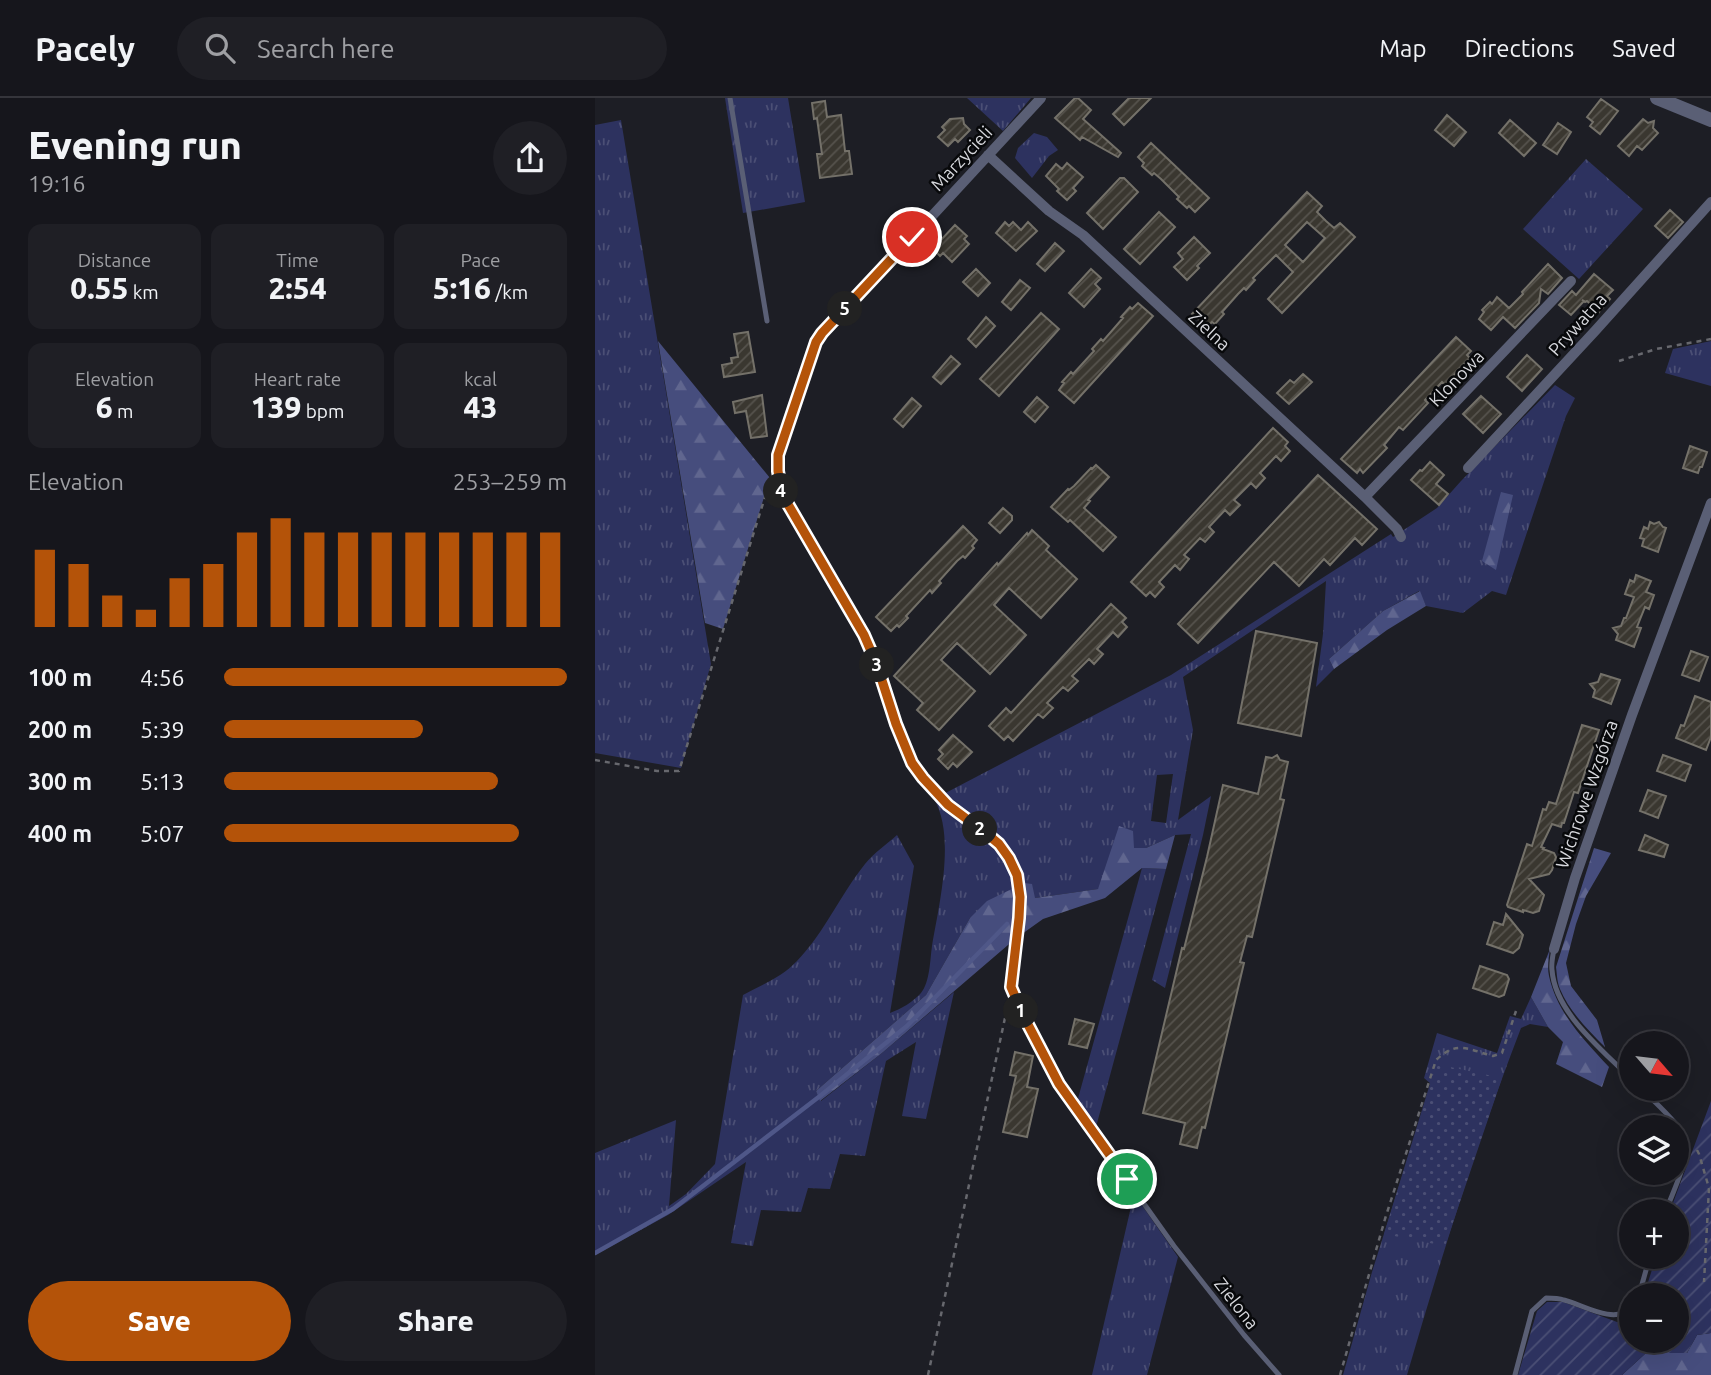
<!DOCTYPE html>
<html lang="en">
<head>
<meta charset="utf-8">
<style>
	body { margin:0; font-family:Ubuntu,sans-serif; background:#1f1f25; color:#f1f3f6; height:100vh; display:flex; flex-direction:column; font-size:26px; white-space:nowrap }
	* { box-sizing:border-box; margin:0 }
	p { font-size:23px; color:#9e9fa3 }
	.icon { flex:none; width:38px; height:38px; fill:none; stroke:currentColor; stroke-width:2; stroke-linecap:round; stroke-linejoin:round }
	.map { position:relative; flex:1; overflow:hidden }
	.details { display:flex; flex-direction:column; background:#16161c; width:595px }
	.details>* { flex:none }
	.needle { width:46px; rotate:118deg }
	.tools { position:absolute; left:1024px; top:933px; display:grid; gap:14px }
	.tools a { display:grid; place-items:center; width:70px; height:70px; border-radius:50%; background:#16161c; box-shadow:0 7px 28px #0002,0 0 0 2px #35353b; font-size:35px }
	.pin { position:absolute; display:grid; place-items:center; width:60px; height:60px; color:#fff; margin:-30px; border:4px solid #fff; border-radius:50%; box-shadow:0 2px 7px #0007 }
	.km { position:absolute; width:35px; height:35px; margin:-18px; border-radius:50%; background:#222; color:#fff; font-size:19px; line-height:35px; text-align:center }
	.round { display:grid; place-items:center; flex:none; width:74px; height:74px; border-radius:37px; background:#1f1f25 }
	.headline { display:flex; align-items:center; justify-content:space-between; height:119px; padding:0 28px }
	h1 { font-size:38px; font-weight:800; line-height:52px }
	.metrics { display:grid; grid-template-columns:repeat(3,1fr); gap:10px; height:119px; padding:7px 28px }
	.metrics div { display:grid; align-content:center; border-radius:14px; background:#1f1f25; text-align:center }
	.metrics b { font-size:30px; font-weight:800 }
	.metrics small { font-size:19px; font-weight:400 }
	.metrics p { font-size:19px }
	.chart { height:196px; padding:14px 28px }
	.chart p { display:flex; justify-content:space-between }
	.chart svg { width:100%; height:126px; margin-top:7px; stroke:#b45309; stroke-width:6 }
	.primary-button { display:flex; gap:14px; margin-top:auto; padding:14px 28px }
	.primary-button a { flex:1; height:80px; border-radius:42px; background:#b45309; color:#fff; font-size:28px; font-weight:800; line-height:80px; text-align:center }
	.primary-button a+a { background:#1f1f25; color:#f1f3f6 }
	ul { padding:0 28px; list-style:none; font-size:23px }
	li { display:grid; grid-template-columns:112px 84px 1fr; align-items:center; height:52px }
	li i { height:18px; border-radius:9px; background:#b45309 }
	header { display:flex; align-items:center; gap:42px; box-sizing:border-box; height:98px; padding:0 35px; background:#16161c; border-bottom:2px solid #35353b }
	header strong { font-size:33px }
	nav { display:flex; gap:38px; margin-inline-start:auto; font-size:24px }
	.search { width:490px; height:63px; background:#1f1f25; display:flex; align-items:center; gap:18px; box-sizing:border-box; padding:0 24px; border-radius:38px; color:#9e9fa3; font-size:26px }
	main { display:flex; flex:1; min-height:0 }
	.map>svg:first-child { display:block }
	.grass { fill:url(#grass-tufts); fill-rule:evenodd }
	.forest { fill:url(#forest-firs) }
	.park { fill:url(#park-dots) }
	.garden { fill:url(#garden-furrows) }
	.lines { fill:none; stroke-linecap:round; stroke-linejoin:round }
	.stream { stroke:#4f5788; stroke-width:4.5 }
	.building { fill:url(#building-hatch); stroke:#747169; stroke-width:2; fill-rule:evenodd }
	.path { stroke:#67686e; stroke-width:2.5; stroke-dasharray:5 5; stroke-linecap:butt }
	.service { stroke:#5a5f75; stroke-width:5 }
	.minor { stroke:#5a5f75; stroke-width:10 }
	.tertiary { stroke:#5a5f75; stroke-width:14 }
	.route-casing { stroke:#fff; stroke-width:14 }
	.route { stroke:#b45309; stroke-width:9 }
	.labels { text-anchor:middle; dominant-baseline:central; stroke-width:5; stroke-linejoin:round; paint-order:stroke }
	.street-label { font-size:18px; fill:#d6d7dc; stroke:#08090b }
</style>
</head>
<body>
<header>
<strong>Pacely</strong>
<div class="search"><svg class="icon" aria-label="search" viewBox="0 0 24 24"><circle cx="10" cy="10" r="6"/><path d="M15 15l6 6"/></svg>Search here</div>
<nav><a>Map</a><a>Directions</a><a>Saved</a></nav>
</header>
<main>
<section class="details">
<div class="headline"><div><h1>Evening run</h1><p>19:16</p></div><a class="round"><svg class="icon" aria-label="share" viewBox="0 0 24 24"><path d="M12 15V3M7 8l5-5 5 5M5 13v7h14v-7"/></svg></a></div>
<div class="metrics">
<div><p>Distance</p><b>0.55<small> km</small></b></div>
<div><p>Time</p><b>2:54</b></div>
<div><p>Pace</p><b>5:16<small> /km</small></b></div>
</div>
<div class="metrics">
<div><p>Elevation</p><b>6<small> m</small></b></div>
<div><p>Heart rate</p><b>139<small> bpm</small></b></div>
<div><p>kcal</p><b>43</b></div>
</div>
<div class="chart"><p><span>Elevation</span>253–259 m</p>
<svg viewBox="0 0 160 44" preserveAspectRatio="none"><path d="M5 44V17M15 44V22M25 44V33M35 44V38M45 44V27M55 44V22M65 44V11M75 44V6M85 44V11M95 44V11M105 44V11M115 44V11M125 44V11M135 44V11M145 44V11M155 44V11"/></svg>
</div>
<ul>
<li><b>100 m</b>4:56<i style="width:100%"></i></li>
<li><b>200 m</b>5:39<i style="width:58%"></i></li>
<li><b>300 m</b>5:13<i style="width:80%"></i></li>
<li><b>400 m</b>5:07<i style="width:86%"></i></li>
</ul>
<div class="primary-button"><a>Save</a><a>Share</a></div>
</section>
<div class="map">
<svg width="1116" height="1277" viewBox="0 0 1116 1277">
	<defs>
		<pattern id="grass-tufts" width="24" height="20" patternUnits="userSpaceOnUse" patternTransform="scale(1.75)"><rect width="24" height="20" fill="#2d325f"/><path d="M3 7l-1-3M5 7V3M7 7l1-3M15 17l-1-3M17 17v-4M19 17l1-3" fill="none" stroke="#4b4f75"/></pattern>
		<pattern id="forest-firs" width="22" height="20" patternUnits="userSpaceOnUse" patternTransform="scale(1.75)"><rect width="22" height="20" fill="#464d7d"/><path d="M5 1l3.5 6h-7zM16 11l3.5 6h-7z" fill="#60668f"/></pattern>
		<pattern id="park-dots" width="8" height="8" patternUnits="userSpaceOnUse" patternTransform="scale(1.75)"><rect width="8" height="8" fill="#2d325f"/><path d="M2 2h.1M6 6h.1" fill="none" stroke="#4b4f75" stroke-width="1.8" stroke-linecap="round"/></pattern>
		<pattern id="garden-furrows" width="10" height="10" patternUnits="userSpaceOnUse" patternTransform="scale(1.75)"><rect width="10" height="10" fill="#2d325f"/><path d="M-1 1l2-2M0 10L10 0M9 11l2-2" fill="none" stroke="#4b4f75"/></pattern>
		<pattern id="building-hatch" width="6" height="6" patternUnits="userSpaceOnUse" patternTransform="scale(1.75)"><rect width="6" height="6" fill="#3a3730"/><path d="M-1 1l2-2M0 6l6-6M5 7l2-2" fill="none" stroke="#56534d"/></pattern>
	</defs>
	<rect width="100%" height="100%" fill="#1d1e25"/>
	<path class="grass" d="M130,0H193L210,104L148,115Z
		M372,0H436L408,33Z
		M26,22L116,566L86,670L0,655V27Z
		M439,35L452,39L463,52L454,58L437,80L420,60L423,50Z
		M991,61L1048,111L984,181L928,131Z
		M1116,243V288L1070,275L1078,251Z
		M960,287L980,300L971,318L911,497L897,493L868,515L831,508L824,493L788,513L734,561L739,571L721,589L728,536L731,483L588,579L598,632L583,722L616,698L608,737L570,890L557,882L596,736L580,737L551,750H539L503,791L440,800L375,820L331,897L221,993L226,1003L287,955L359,894L331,1021L307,1018L321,944L291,963L270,1058L245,1056L235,1091L213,1090L206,1114L166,1112L158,1148L136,1145L151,1064L73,1117L0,1157V1055L81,1022L74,1108L91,1096L120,1066L148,897C167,887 187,879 202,863C230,834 245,797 270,766C279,755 292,746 302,737L319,768L295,915C306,911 318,904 326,895C335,884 335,862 337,848C344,807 361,738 339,701L576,577L796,436L798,439L842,410L866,383ZM578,676L571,725L556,723L562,677Z
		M547,770L571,771L501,1029L482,1004Z
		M936,899L953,929L935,926L926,930C882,1044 846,1160 812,1277H748L777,1174L836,986L829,980L842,935L902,955L915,918L926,921Z
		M539,1096L583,1159L552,1277H497Z"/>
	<path class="forest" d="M63,243L175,380L128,531L110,525Z
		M906,394L918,397L901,472L887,463Z
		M825,493L831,508L792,532L739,571L734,561L788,513Z
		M524,728L538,733L539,750H551L580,737L571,771L547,770L510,800L448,821L420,841L287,955L225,1003L221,993L331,897L375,820L392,803L429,785L437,786L440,800L503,791Z
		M999,750L1016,755L991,798L981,826L971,865L976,888L1002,922L1010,949C993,932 974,913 965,891C962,884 962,876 961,869Z
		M955,851C954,859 952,869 954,878C962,915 989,942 1014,969L1007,989L961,966L968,944L953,929L936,899Z
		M1116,1235V1277H1027L1051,1255H1092L1102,1237Z"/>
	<path class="park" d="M841,966L907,980L850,1148L789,1136Z"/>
	<path class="garden" d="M1116,1003V1235L1102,1237L1092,1255H1051L1027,1277H923L942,1213L952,1204H968L1022,1224L1036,1222V1242H1082V1197H1049L1061,1159L1082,1158V1113H1075Z"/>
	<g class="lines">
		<path class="stream" d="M0,1155L78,1111L225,998L312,928L412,826"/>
	</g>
	<path class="building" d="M480,0H483L496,12L488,21L526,55L523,59L487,39L485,42L460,20Z
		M534,0H556L529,27L518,16Z
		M1006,1L1023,13L1005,36L995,28L998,24L992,19Z
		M230,3L232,19L246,17L250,53H254L257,76L225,80L222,56H227L222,20L219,21L217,5Z
		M852,17L871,34L859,48L840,32Z
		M368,20L369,26L375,32L363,44L360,41L353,48L343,39L350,32L347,29L355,21Z
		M1048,21L1053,25L1059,23L1058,30L1063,35L1047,52L1042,48L1034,58L1023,48Z
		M915,22L941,45L929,58L904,35Z
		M963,25L976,34L962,56L948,47Z
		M556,45L614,100L600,114L594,108L592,110L582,101L584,99L566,81L559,75L557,77L547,68L549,65L543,59Z
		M472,65L488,79L478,90L481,93L472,102L462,93L464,91L451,78L461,66L467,71Z
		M525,80H529L543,94L508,131L492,115Z
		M712,94L727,108L722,114L731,123L739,130L745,125L760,139L687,215L673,201L698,174L681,157L658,180L660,182L651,192L649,190L643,196L627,214L629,216L620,226L617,224L612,229L597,216ZM712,124L730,140L708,164L690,147Z
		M1075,112L1088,124L1073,140L1060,128Z
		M564,114L580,129L545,166L529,151Z
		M410,124L414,128L418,124L426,132L433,124L442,133L421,153L401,135Z
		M360,127L372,138L369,141L374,146L357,164L348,155L345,158L335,148L345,138L347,141Z
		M599,139L615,155L602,168L604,170L592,182L579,169L588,161L583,155Z
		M460,145L469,153L450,173L442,166Z
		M953,166L967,180L953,196L946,191L944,205L920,230L908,219L896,232L884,221L889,214L887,212L895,204L897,206L902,199L914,210L928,196L927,194Z
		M381,171L395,185L383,198L368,184Z
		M496,171L506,180L500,186L505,191L489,209L474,195Z
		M999,176L1018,192L1012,198L1015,201L1004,214L992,203L990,204L987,202L989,203L976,217L964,207L977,193L981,197Z
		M425,182L435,190L416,212L407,204Z
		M543,205L558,218L479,305L464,292L469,285L467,284L476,274L478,276L499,253L497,251L506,241L508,243L528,220L526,219L535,209L537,211Z
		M446,215L464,231L404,298L385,281Z
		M391,219L400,228L381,249L373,241Z
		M153,234L160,274L129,279L127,267L137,265L136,260L143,259L139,236Z
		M861,239L876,253L872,257L875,260L850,287L847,284L830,302L833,305L808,332L804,329L789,347L792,350L768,375L765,371L762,375L746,361Z
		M932,257L947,271L927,293L912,279Z
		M356,258L365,266L346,286L338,279Z
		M708,276L717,284L694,306L682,295L695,282L699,285Z
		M167,297L172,338L156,340L151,313L140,315L138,304Z
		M886,298L906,316L888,335L868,316Z
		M442,299L453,309L440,324L429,314Z
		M317,300L326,308L308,329L299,321Z
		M678,330L693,344L690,348L695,353L686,363L681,358L665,375L670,380L661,390L656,385L639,402L645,407L635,417L630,412L614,429L619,434L610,444L605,440L589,457L594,461L585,472L580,467L564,484L569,489L560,499L555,494L551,498L536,484Z
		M1095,348L1112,354L1107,369H1105L1103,375L1088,370Z
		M835,364L849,377L841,386L853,396L844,407L816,382L825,372L827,373Z
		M501,367L514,379L493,402L495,403L489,410L521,439L508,453L475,422L473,424L456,409L473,391L474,392L479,388L496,370L497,371Z
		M723,377L782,431L767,447L760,440L735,467L729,461L704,488L679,464L603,545L583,526Z
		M408,410L417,418V422L405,435L394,425Z
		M1055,424L1059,426L1064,424L1068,429L1071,430L1063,454L1047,448L1049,441L1045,440L1049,429L1053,431Z
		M368,428L382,442L377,448L379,450L370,460L368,458L362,463L344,483L346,485L337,495L335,492L311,518L313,520L304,529L302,527L296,533L281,519Z
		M437,432L454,448L451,452L482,481L446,520L414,490L399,507L431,537L395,576L362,545L346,562L380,593L344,632L322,612L328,605L299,578L402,465L403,467L432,435L433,437Z
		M1041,477L1056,483L1051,494L1059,497L1054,511L1050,509L1042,529L1046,530L1039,549L1021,542L1023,536L1018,530L1026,528L1029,520H1031L1039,499L1030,496L1035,482L1039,484Z
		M516,506L531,520L527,524L532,529L523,539L518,534L502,551L508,556L499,566L494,561L477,578L483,583L473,593L468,589L452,605L458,610L448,620L443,616L418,643L413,638L409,642L394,628L411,610L416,615Z
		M661,533L722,545L706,638L643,625Z
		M1096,553L1113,559L1104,583L1087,577Z
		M1006,576L1025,582L1016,606L998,599L1000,592L995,586L1003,584Z
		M1100,598L1116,604V639L1111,652L1081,640L1086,627L1089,628Z
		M987,627L1004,632L983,695L979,694L969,725H967L966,729L957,726L946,749L949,750L948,751L959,755L961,759L957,772L954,776L934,781L949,797L944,813L938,815L928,812V814L913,809L912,807L932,746L937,748L948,711L951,712L954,704L961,706Z
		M358,637L377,654L362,669L358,665L353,671L343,661L348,656L344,652Z
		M682,657L685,662L693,664L685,701L689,702L657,839L652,838L645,864L649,865L610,1030L607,1029L602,1050L585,1046L590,1025L548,1015L587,850L589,851L612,759L628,687L663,696L671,659L677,660Z
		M1068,657L1096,667L1090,683L1062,673Z
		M1053,692L1071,698L1063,720L1045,713Z
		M1050,737L1073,747L1069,759L1044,752Z
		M911,816L928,837L924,850L918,855L892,846L899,824L908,827Z
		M885,868L912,877L914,881L909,897L904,899L878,890Z
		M480,921L499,926L492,950L474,946Z
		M420,954L438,958L432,989L443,991L432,1039L408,1034L421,978L415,977Z"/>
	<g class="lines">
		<path class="path" d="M1024,263L1061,251L1116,241
			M0,662L62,673H84L175,383
			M1102,1052L1104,1056L1114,1090L1109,1184
			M333,1277L413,906
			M745,1277L790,1121L841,962C863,942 871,951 898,958L907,955L921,913"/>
		<path class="service" d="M135,0L172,223
			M313,144L227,235L221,244L183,357V373L187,396L269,537L282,567L301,626L317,665L328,680L353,707L392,736L404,746L414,760L422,777L425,799L424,820L416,877V889L428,917L464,986L579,1148L649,1237L684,1277
			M959,851C958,857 956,865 957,872C960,915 1008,952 1036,981
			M1046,990C1057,1002 1084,1025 1090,1039C1097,1057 1077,1095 1071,1113
			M1044,1197L1055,1158
			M920,1277L937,1213L951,1200C957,1200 963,1200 969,1202C989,1207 1017,1226 1036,1211"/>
		<path class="minor" d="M393,57L454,113L488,137L770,399L802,431L806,439
			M313,144L446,0
			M873,370L1000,233L1116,104
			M770,399L976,183
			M959,851L980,780L1037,617L1116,405"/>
		<path class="tertiary" d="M1062,0L1116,22"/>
	</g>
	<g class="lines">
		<defs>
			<path id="route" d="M317,139L227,235L221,244L183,357V373L187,396L269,537L282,567L301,626L317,665L328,680L353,707L392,736L404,746L414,760L422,777L425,799L424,820L416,889L428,917L464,986L532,1081"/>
		</defs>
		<use href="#route" class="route-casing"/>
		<use href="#route" class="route"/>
	</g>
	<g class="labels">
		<g class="street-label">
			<text transform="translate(366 60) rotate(-47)">Marzycieli</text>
			<text transform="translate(982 226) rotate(-48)">Prywatna</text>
			<text transform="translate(615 232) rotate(43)">Zielna</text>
			<text transform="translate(861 280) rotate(-46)">Klonowa</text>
			<text transform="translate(991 696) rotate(-71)">Wichrowe Wzgórza</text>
			<text transform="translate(642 1205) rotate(52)">Zielona</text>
		</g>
	</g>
</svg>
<div class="tools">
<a><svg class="needle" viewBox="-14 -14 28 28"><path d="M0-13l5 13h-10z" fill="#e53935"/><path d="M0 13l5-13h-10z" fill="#9e9fa3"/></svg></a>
<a><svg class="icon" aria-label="layers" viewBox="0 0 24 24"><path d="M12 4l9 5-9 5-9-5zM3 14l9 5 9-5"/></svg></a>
<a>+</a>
<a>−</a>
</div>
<div class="pin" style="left:532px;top:1081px;background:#1e9e55"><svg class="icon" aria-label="arrive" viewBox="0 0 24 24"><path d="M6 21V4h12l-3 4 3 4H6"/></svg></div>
<div class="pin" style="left:317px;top:139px;background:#d93025"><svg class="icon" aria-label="check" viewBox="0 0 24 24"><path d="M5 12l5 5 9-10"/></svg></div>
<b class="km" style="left:426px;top:913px">1</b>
<b class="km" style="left:385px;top:731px">2</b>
<b class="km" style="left:282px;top:567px">3</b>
<b class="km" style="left:186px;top:393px">4</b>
<b class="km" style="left:250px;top:211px">5</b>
</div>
</main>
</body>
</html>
